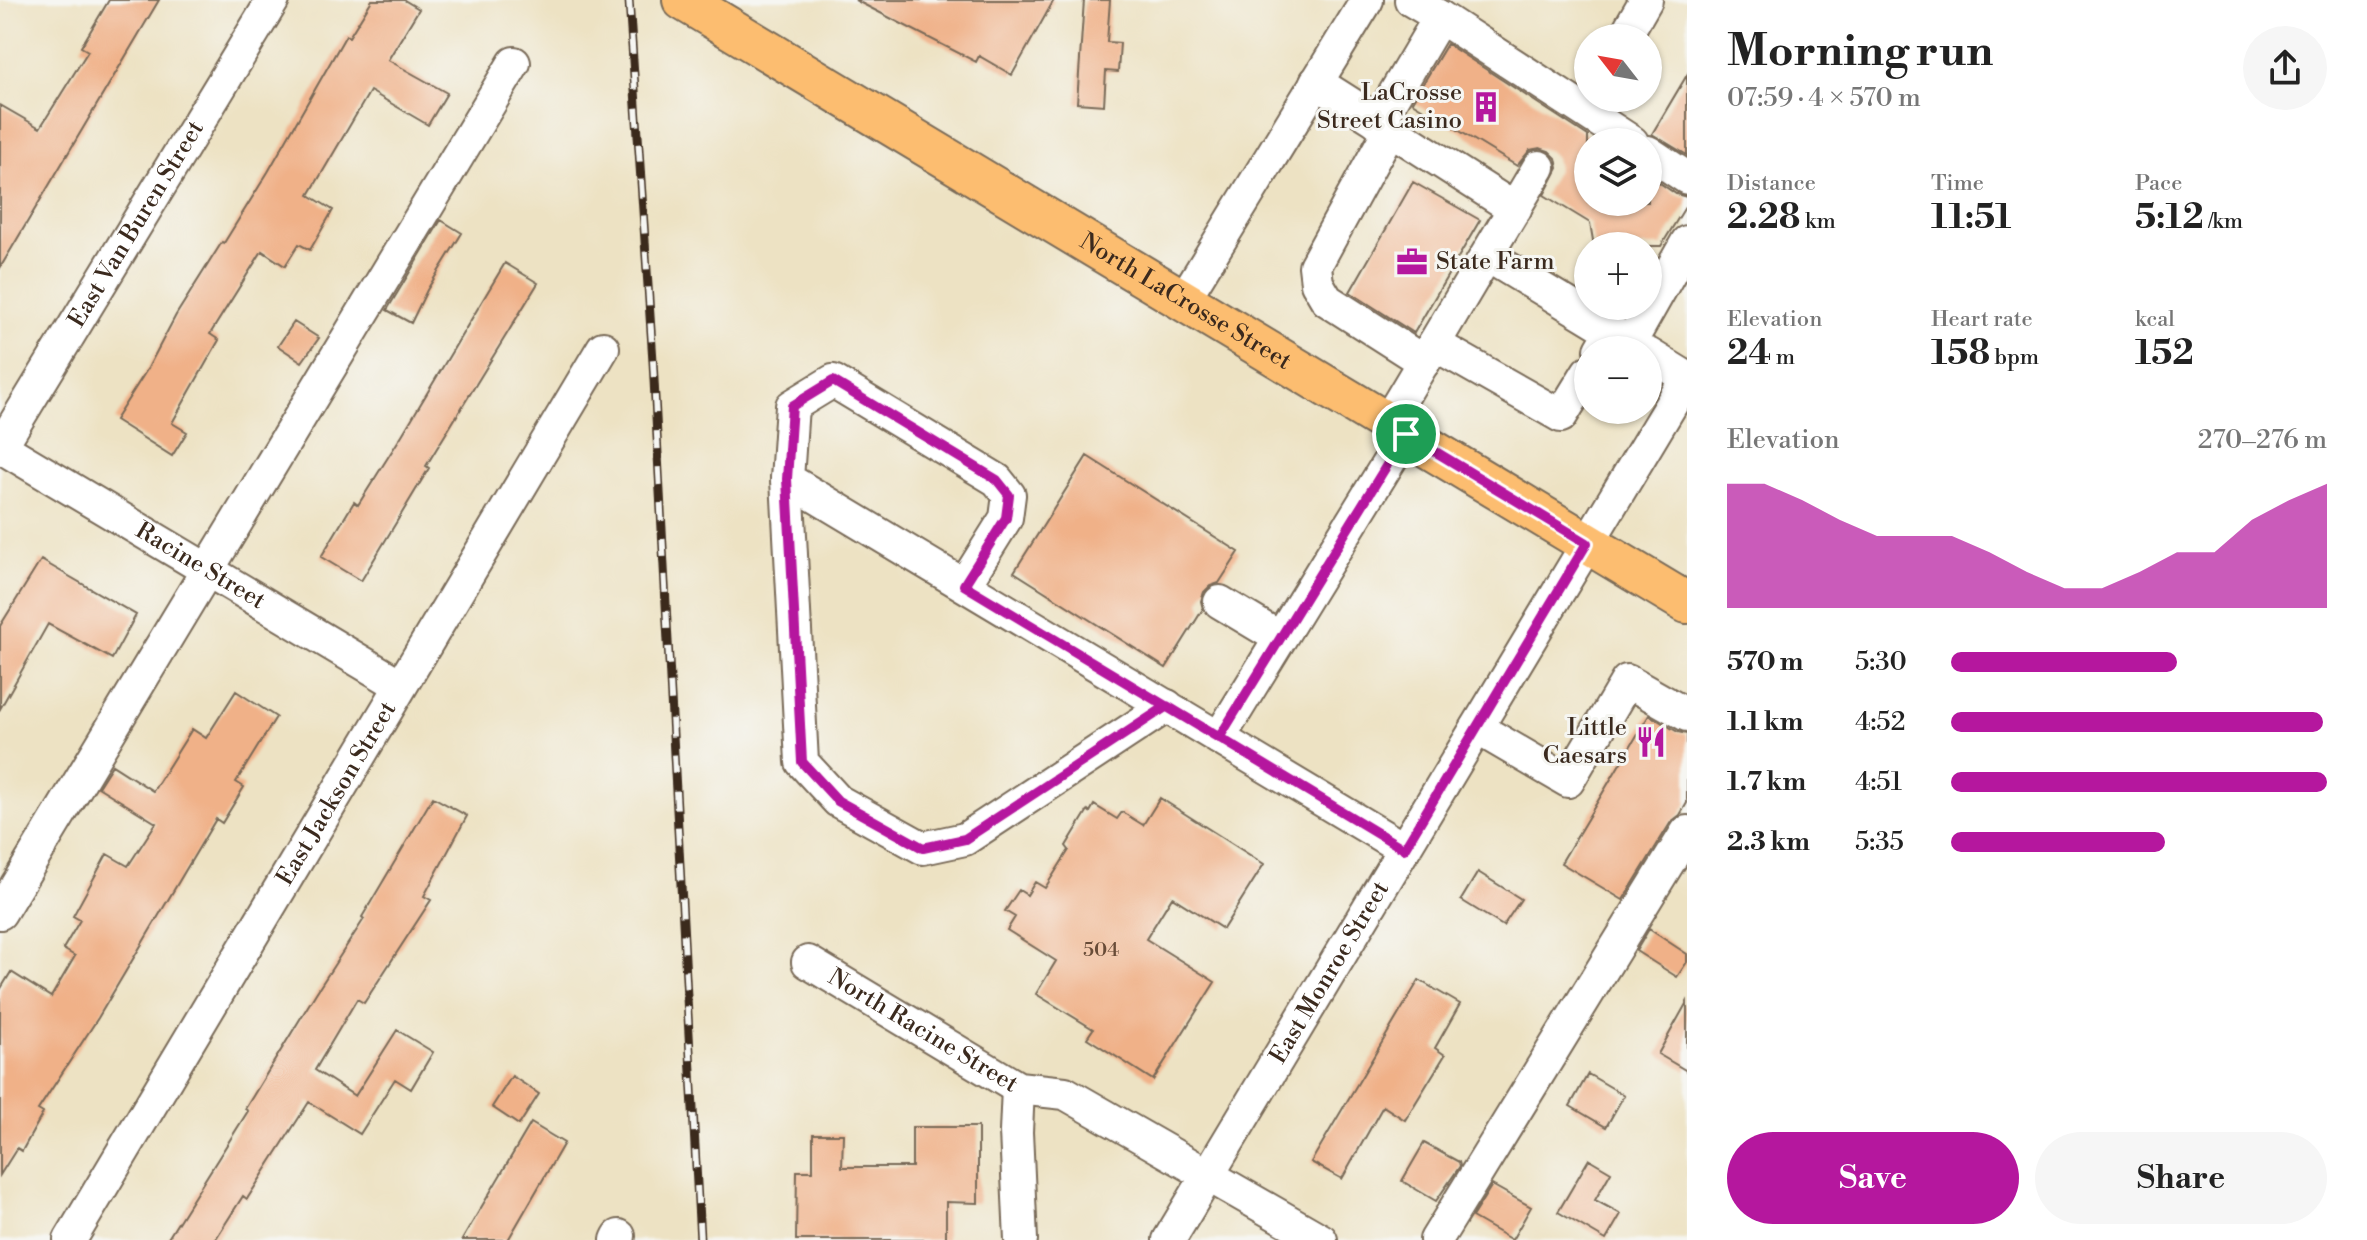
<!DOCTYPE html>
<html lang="en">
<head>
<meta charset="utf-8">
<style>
	body { margin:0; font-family:"Libre Bodoni",serif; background:#f6f6f6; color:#222; height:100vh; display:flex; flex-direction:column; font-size:30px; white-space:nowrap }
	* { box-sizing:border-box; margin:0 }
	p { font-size:26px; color:#767676 }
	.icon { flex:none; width:44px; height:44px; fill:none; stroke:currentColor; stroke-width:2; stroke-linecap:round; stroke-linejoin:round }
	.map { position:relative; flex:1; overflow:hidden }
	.drawer { display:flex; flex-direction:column; background:#fff; width:680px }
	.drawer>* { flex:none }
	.needle { width:52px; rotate:301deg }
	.buttons { position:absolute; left:1574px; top:24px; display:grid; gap:16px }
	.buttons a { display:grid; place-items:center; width:88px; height:88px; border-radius:50%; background:#fff; box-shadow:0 2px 6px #0004; font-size:40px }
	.pin { position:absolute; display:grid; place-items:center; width:68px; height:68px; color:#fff; margin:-34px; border:4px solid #fff; border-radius:50%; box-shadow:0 2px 8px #0007 }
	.round { display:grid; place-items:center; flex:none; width:84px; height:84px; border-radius:42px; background:#f6f6f6 }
	.headline { display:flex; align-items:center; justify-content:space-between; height:136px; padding:0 40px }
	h1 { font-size:44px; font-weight:800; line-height:60px }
	.figures { display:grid; grid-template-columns:repeat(3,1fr); gap:12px; height:136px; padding:8px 40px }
	.figures div { display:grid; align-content:center }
	.figures b { font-size:34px; font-weight:800 }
	.figures small { font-size:22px; font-weight:400 }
	.figures p { font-size:22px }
	.chart { height:224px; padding:16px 40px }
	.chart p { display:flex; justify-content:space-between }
	.chart svg { width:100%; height:144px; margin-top:8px; fill:#b5179e; opacity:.7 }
	.button { display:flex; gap:16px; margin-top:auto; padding:16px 40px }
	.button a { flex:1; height:92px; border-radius:48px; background:#b5179e; color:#fff; font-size:32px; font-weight:800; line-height:92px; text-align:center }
	.button a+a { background:#f6f6f6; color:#222 }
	ul { padding:0 40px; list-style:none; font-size:26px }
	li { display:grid; grid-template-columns:128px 96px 1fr; align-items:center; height:60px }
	li i { height:20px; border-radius:10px; background:#b5179e }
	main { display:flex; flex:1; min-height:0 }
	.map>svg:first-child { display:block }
	.building { fill:#f0b188 }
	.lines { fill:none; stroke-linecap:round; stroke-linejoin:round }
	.minor-casing { stroke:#796a58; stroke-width:36 }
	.major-casing { stroke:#796a58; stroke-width:44 }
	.minor { stroke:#fff; stroke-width:32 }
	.major { stroke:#fcbd6f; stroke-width:40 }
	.rail-casing { stroke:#3b2a1e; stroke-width:9 }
	.rail { stroke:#f6f6f2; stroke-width:6; stroke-dasharray:18; stroke-linecap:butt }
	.route-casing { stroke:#fff; stroke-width:16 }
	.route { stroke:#b5179e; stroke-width:10 }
	.labels { text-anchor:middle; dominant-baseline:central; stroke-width:6; stroke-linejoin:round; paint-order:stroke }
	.number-label { font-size:20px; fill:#684c38 }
	.poi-label { font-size:24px; fill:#3b2a1e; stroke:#f6f6f2; text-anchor:end }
	.street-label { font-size:24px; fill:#3b2a1e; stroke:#f6f6f2 }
</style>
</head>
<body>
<main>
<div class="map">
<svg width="1687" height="1240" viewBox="0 0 1687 1240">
	<rect width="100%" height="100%" fill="#f6f6f2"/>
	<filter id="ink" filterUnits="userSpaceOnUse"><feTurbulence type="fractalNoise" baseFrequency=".0125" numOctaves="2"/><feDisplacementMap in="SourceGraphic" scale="16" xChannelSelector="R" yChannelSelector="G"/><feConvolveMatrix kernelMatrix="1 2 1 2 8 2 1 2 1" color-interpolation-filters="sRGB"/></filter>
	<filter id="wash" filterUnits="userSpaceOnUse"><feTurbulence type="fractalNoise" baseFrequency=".006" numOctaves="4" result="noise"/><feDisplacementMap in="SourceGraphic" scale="32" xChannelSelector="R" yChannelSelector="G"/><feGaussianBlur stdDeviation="1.8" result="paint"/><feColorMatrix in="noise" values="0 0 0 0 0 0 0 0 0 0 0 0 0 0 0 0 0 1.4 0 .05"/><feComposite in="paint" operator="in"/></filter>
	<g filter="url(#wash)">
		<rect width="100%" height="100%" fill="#ede2c3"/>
		<g id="blocks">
			<path class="building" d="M109,0H159L0,268V105L40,128L88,51L81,47Z
				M372,0H404L419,9L388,60L447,93L428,125L370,91L309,195L333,210L310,250L299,244L285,266L262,251L210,334L219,340L172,423L187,432L172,456L115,420L148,368L176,315L222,242L224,243L268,172L346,35L349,37Z
				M855,0H1054L1012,75L979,56L976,62Z
				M1084,0H1110L1107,42L1120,43L1118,72L1106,71L1104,105L1077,103Z
				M1447,44L1588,136V202H1648V175L1676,194L1687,197V204L1661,246H1594L1590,223L1544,195L1558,168L1556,158L1549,151L1540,148L1530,150L1517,166L1412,102Z
				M1687,75V155L1652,134Z
				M1413,182L1480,220L1414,333L1350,292Z
				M441,220L462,233L427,290L411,323L387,310Z
				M505,263L538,283L426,466L429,468L361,581L321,557L354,502L358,505L402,435Z
				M294,322L319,338L302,362L278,346Z
				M1087,456L1239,552L1219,583L1210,586L1204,592L1201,601L1203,609L1166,668L1014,572Z
				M41,560L136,615L112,659L48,624L0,709V626Z
				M236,691L276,717L236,782L244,787L222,823L216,819L98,1018L38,1110L43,1113L22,1151L17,1148L0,1175V990L11,972L51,997L75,956L63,949L80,920L73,916L107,854L128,866L156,823L98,787L112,765L153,791L192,729L206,738Z
				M1649,715L1678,732L1687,734V803L1680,815L1671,822L1623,900L1561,863Z
				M433,797L467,816L424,896L431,900L364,1003L357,999L315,1070L355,1096L397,1030L433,1052L411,1089L395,1079L360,1134L309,1102L247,1199L243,1196L215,1240H167L248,1111L245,1109L316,993L364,919L362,917Z
				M1160,798L1264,864L1223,929L1172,897L1146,939L1215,982L1153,1080L1087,1038L1093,1029L1036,994L1056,961L1007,930L1015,917L1005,911L1019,890L1027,895L1035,882L1045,888L1069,850L1066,846L1088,810L1090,812L1094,805L1117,819L1122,812L1143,825Z
				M1478,872L1521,899L1503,926L1461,900Z
				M1649,929L1687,954V962L1677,977L1636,951Z
				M1419,980L1460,1004L1435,1048L1445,1055L1405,1120L1383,1106L1342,1179L1311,1162Z
				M1687,1002V1071L1658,1054Z
				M1588,1074L1624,1095L1606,1127L1570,1106Z
				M512,1076L539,1094L519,1125L492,1107Z
				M531,1123L564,1143L508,1240H462Z
				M912,1127H978V1203L946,1202V1240H796L797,1171H813V1134H843L842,1167H912Z
				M1424,1143L1459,1162L1460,1166L1436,1201L1402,1181Z
				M1589,1159L1611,1172L1595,1200L1621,1214L1606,1240L1558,1212Z
				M1492,1185L1531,1207L1512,1240L1472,1217Z"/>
		</g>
	</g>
	<g filter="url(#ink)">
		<use href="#blocks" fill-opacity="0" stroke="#796a58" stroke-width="2"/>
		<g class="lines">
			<defs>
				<g id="minor">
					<path d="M1440,17L1632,142"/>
					<path d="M1624,38L1646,0"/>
					<path d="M1316,82L1390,129L1315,266L1317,283L1327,300L1424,362"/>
					<path d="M1378,122L1440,17L1411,0"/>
					<path d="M1390,129L1515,209"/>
					<path d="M1648,152L1687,178"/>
					<path d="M1488,256L1612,331L1601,350"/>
					<path d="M1184,299L1367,0"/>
					<path d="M1630,343L1687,242"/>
					<path d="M1434,344L1561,416L1588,372"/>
					<path d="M1648,354L1687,378"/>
					<path d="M1387,423L1539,167"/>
					<path id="s1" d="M1,447L400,685"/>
					<path id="s2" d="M0,448L273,0"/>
					<path d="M787,479L802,762L838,801L923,848L965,839L1167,706"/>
					<path d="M964,585L1006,518L1009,495L997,480L833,381L792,406L787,479L1404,849"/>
					<path d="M1220,602L1280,638"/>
					<path d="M1477,728L1568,781L1627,681L1687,715"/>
					<path d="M1219,738L1406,434"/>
					<path d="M0,913L514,63"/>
					<path id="s3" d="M808,962L1018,1088L1065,1093L1321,1240"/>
					<path d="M1018,1088L1016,1132L1021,1240"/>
					<path id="s4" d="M70,1240L603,348"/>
					<path d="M617,1240L619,1236"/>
					<path id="s5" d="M1169,1240L1687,378"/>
					<path d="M1436,1240L1687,832"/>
				</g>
				<g id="major">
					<path id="s6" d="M683,0L1687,603"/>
				</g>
			</defs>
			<use href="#minor" class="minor-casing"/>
			<use href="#major" class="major-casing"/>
			<use href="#minor" class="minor"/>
			<use href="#major" class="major"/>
			<defs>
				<path id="rail" d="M629,0L653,361L700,1240"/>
			</defs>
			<use href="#rail" class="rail-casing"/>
			<use href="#rail" class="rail"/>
		</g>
	</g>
	<g class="lines" filter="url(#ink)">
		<defs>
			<path id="route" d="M1406,434L1219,738L964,585L1006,518L1009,495L997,480L833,381L792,406L787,479L802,762L838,801L923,848L965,839L1167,706C1246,754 1325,801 1404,849L1587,543L1406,434"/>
		</defs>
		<use href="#route" class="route-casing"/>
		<use href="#route" class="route"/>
	</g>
	<defs>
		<symbol id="building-bare" viewBox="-9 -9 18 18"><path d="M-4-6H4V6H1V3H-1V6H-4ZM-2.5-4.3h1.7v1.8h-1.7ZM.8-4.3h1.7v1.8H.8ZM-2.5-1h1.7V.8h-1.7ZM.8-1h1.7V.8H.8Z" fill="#b5179e" stroke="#f6f6f2" stroke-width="2.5" paint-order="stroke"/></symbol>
		<symbol id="office-bare" viewBox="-9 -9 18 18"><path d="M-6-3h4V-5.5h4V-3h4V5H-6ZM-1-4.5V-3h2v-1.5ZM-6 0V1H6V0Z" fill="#b5179e" stroke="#f6f6f2" stroke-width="2.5" paint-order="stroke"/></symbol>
		<symbol id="restaurant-bare" viewBox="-9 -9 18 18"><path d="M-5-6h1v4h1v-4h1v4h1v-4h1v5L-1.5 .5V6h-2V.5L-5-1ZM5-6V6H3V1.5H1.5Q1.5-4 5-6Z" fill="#b5179e" stroke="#f6f6f2" stroke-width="2.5" paint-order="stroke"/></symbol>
	</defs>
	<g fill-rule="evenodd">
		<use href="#building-bare" x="1464" y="85" width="44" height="44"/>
		<use href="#office-bare" x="1390" y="240" width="44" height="44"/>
		<use href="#restaurant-bare" x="1629" y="720" width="44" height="44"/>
	</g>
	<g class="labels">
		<g class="number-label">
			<text x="1101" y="950">504</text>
		</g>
		<g class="poi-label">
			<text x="1462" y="93">LaCrosse<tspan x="1462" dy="28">Street Casino</tspan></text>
			<text x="1436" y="262" text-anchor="start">State Farm</text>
			<text x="1627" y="728">Little<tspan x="1627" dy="28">Caesars</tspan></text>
		</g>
		<g class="street-label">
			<text stroke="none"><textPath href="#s2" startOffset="262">East Van Buren Street</textPath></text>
			<text stroke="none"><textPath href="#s6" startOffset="586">North LaCrosse Street</textPath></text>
			<text stroke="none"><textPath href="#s1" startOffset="232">Racine Street</textPath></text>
			<text stroke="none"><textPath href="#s4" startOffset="520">East Jackson Street</textPath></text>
			<text stroke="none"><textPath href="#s5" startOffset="312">East Monroe Street</textPath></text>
			<text stroke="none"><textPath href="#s3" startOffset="134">North Racine Street</textPath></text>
		</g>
	</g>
</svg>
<div class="buttons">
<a><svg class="needle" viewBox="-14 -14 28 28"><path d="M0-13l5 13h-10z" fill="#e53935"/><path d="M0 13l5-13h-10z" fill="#767676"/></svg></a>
<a><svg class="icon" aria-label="layers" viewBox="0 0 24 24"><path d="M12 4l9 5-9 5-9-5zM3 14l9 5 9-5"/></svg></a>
<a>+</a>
<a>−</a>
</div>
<div class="pin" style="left:1406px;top:434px;background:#1e9e55"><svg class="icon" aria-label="arrive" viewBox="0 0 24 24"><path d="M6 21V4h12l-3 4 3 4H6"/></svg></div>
</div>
<section class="drawer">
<div class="headline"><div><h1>Morning run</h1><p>07:59 · 4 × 570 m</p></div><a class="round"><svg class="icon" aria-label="share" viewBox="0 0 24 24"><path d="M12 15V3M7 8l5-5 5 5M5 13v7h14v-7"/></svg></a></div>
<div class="figures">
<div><p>Distance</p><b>2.28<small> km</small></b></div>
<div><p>Time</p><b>11:51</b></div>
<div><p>Pace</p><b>5:12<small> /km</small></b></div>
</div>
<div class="figures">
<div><p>Elevation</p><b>24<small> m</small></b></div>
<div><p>Heart rate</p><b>158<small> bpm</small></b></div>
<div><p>kcal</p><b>152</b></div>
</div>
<div class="chart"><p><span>Elevation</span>270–276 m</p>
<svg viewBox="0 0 160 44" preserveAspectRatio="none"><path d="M0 44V6L10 6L20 11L30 17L40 22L50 22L60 22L70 27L80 33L90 38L100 38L110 33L120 27L130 27L140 17L150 11L160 6V44z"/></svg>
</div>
<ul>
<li><b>570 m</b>5:30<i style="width:60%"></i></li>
<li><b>1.1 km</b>4:52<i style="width:99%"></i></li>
<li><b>1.7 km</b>4:51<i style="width:100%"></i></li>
<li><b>2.3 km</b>5:35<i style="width:57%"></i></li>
</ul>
<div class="button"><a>Save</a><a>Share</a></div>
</section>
</main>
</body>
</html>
